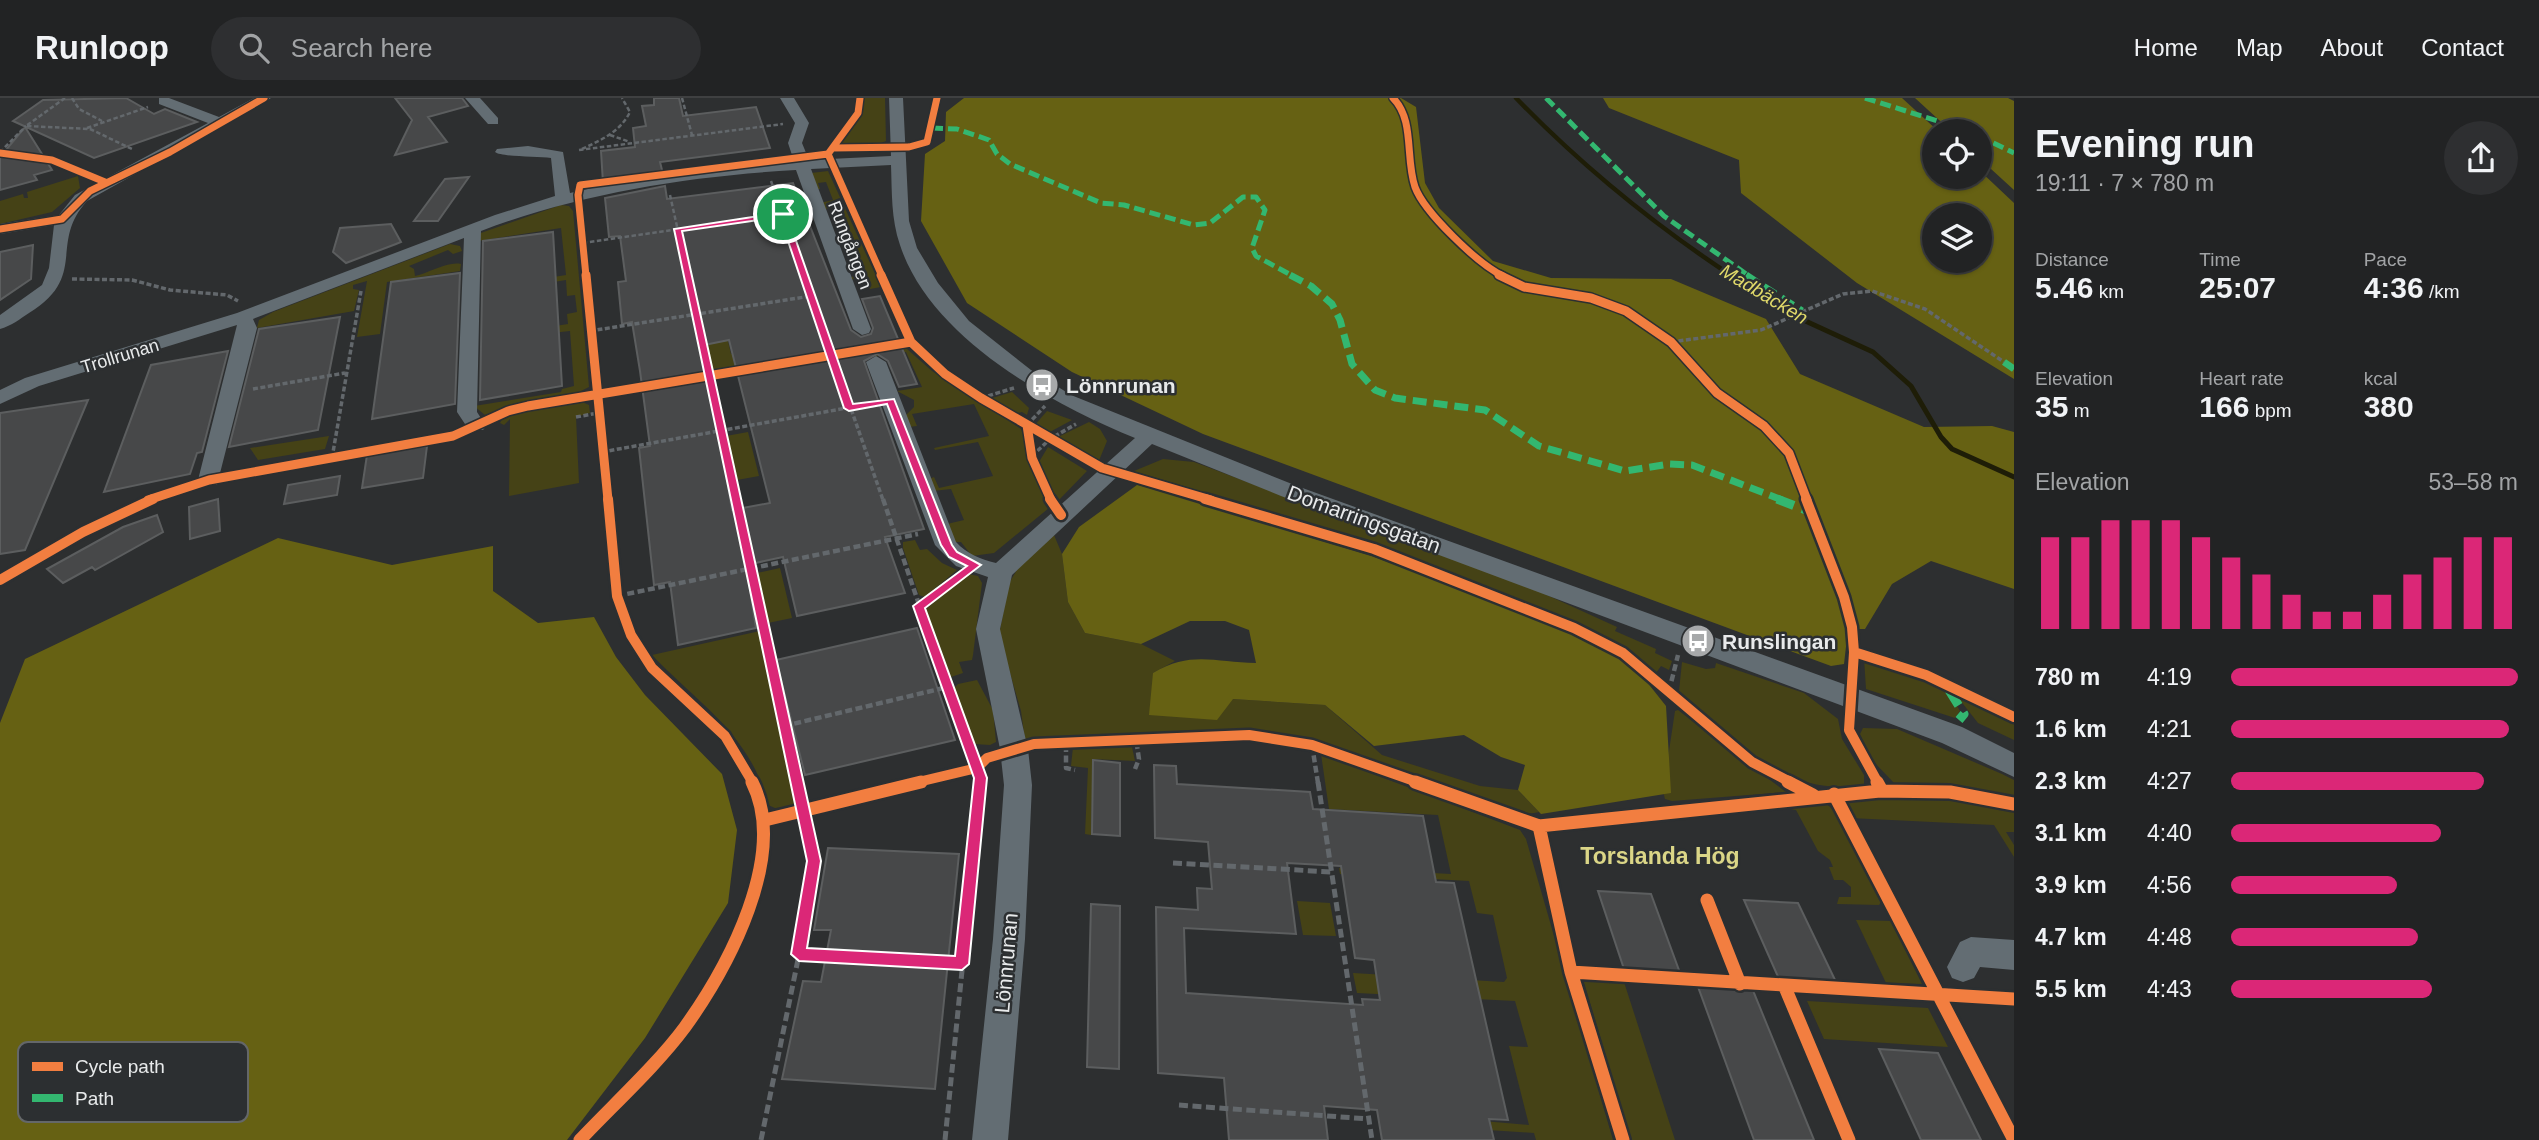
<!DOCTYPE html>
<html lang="en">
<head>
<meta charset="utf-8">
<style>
	body { margin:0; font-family:Arial,sans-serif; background:#2e2f31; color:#f1f3f6; height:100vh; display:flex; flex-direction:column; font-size:26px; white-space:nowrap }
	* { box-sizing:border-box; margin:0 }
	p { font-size:23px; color:#a2a4a6 }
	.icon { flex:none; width:38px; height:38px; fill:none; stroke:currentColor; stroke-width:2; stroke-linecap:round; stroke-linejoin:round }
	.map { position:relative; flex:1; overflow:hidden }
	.side { display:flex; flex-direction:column; background:#222324; width:525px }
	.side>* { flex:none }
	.controls { position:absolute; left:1922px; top:21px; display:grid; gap:14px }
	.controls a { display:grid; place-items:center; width:70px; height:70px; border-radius:50%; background:#222324; box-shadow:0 2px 5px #0004,0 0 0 2px #3f4041; font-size:35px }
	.pin { position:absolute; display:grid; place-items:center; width:60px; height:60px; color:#fff; margin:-30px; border:4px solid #fff; border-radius:50%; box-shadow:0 2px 7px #0007 }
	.round { display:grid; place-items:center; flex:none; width:74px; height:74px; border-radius:37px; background:#2e2f31 }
	.summary { display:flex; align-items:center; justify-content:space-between; height:119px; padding:0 21px }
	h1 { font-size:38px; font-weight:800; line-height:52px }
	.figures { display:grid; grid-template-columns:repeat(3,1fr); gap:10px; height:119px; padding:7px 21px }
	.figures div { display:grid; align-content:center }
	.figures b { font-size:30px; font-weight:800 }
	.figures small { font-size:19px; font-weight:400 }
	.figures p { font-size:19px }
	.chart { height:196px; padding:14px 21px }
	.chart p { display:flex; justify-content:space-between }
	.chart svg { width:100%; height:126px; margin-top:7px; stroke:#db2777; stroke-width:6 }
	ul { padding:0 21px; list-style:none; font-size:23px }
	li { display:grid; grid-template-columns:112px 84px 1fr; align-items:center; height:52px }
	li i { height:18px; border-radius:9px; background:#db2777 }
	header { display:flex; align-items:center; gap:42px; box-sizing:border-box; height:98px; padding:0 35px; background:#222324; border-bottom:2px solid #3f4041 }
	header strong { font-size:33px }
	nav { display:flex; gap:38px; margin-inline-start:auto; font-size:24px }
	.search { width:490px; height:63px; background:#2e2f31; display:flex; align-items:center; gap:18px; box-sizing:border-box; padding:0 24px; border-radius:38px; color:#a2a4a6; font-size:26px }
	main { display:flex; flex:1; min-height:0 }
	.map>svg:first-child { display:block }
	.green { fill:#454216 }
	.forest { fill:#666113; fill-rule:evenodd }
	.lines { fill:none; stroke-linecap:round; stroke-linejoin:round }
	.stream-far1 { stroke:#1e1d07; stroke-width:4.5 }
	.stream { stroke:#1e1d07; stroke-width:5 }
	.building { fill:#474849; stroke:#5c5e5f; stroke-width:2; fill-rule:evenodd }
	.path-far3 { stroke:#63686c; stroke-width:2.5; stroke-dasharray:4.5 2.5; stroke-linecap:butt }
	.path-far2 { stroke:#63686c; stroke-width:3.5; stroke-dasharray:5 2.5; stroke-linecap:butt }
	.path-far1 { stroke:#63686c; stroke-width:4.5; stroke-dasharray:7 3.5; stroke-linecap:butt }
	.path { stroke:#63686c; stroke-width:5; stroke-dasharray:9 4.5; stroke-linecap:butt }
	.minor { fill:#636d73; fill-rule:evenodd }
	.quiet-far2 { stroke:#33b770; stroke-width:5; stroke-dasharray:11 5; stroke-linecap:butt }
	.quiet-far1 { stroke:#33b770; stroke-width:7; stroke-dasharray:14 7; stroke-linecap:butt }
	.quiet { stroke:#33b770; stroke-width:9; stroke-dasharray:18 9; stroke-linecap:butt }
	.cycleway-far3-casing { stroke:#2c2f31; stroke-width:10 }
	.cycleway-far2-casing { stroke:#2c2f31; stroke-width:12 }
	.cycleway-far1-casing { stroke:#2c2f31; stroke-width:15 }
	.cycleway-casing { stroke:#2c2f31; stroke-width:18 }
	.cycleway-far3 { stroke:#f27e40; stroke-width:7 }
	.cycleway-far2 { stroke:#f27e40; stroke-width:9 }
	.cycleway-far1 { stroke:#f27e40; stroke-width:10 }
	.cycleway { stroke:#f27e40; stroke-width:13 }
	.route { fill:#db2777; stroke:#fff; stroke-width:2; fill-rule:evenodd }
	.labels { text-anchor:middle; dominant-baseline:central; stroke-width:5; stroke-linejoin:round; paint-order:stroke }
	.far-street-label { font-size:18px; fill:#e8eaeb; stroke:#2c2f31 }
	.far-water-label { font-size:19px; font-style:italic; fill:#e0d96a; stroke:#2c2f31 }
	.poi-label { font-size:21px; font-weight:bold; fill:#e8eaeb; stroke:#2c2f31; text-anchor:start }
	.street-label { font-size:21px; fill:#e8eaeb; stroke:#2c2f31 }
	.neighbourhood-label { font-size:23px; font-weight:bold; fill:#dbd687; stroke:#2c2f31 }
	.key { fill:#2c2f31; stroke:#646769; stroke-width:2 }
	.key-label { font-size:19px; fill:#e8eaeb }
</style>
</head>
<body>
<header>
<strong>Runloop</strong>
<div class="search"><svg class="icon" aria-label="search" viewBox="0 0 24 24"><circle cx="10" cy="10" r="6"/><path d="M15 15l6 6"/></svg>Search here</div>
<nav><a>Home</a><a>Map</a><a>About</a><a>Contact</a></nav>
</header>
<main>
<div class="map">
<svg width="2014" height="1042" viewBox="0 0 2014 1042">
	<rect width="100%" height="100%" fill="#2d2f30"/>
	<path class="green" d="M863,0H885L886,43L876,47L841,48L839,42L862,15Z
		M775,61L777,65L580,91L585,87Z
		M828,73L881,189L870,191L866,186L850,180L861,174L835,110L823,111L820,105L833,102L826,84L818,85L820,91H814L811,75Z
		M78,78L80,90L52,114L0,126V103L23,96L24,100H28L27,94Z
		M561,107L569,108L573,113L589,289L573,297L520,306L485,317L474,308L561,294L562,291L574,288L570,233L524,238L522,233L568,226L567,216L577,214L575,197L567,198L566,182L516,190L522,184L566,177L561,130L478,143V136Z
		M450,146L460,148L462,153L453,156L448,152L409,168L414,171L415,178C429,175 448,163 461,166L460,173L387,184L380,236L357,239L367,183L353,187V191L359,192L354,213L257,230L259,222L273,214Z
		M721,214L731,256L822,240L827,254L712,273L700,218Z
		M897,248L907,251L932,273L1021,331L1049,410L994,455L972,458L961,444H955L947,426L964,422L951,391L933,393L929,381L934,379L939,390L993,378L978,344L935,352L934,350L989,338L974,306L912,316L917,328L909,329L904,319L914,309V302L897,293L922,289L906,254L843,263Z
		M1012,294L1029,310L1027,317L1022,314L1014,316L989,301Z
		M580,303L589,307L590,315L576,319L579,385L509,398L510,321L504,327L500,325L502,321L519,313Z
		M1047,313L1072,322L1048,335L1034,328Z
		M1089,324L1100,331L1107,343L1098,365L1056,340Z
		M748,334L759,378L737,382L726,338Z
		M329,338L325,351L258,362L250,350Z
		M1048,349L1087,373L1056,405L1039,364Z
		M1163,361L1194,364L1538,493L1617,529L1615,533L1656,551L1655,555L1672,563L1669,572L1661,568L1656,575L1622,550L1577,525L1388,450L1134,373Z
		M1054,437L1062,456L1068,504L1085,535L1141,546L1175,563L1153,575L1233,601L1325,607L1382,657L1480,688L1518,692L1539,714C1503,725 1389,666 1347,654C1241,623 1133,636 1025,642L1021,613L999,537L1009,485L1020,467Z
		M915,442L920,452L927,451L942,465L957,472L925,499L919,497L903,450V444Z
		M780,470L792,520L768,525L757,475Z
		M968,476L978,478L982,485L973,557L972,562L959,564L963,575L951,579L926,511Z
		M760,533L796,702L793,709L775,710L768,707C752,638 698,605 652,557Z
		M1864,560C1900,567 1942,577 1960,613L1955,620L1866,591Z
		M1682,564L1706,571L1715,570L1716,565L1804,595L1838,621L1842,641L1864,677V687C1789,700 1735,646 1684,600L1679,593Z
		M977,582L993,612L996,644L990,647L974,646L954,590L958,586Z
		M1957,593L2014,622V642L1978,625L1956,597Z
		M1678,612L1786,694L1672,703L1665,701L1663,693L1675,613Z
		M1863,630L1897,631L2002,676L2014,682V701L1950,686H1895L1872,662L1860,636Z
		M1125,644L1132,649L1135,663L1093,661L1091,737L1085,736L1088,670L1071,668L1073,649Z
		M1321,656L1520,732L1526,741L1613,1042H1536L1534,1035L1382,1025L1379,1014L1529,1027L1509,948L1528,949L1515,903L1357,895L1353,875L1504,884L1507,880L1493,817L1477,815L1469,783L1340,776L1339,770L1451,776L1438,717L1329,711Z
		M1900,698L1973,701L2014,712V734H2006L2014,747V759L1994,727L1850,720L1843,705L1847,702Z
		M1825,705C1846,718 1870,779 1881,804L1879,807L1837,806L1839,799H1851V789L1843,782H1834L1829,769H1833L1830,762L1818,753L1796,712L1775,708Z
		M1297,803L1330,805L1336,838L1303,837Z
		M1856,822L1891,823L1922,886L1886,885Z
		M1583,881L1624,884L1675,1042H1631Z
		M1807,903L1928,910L1948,949L1824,941Z"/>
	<path class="forest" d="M964,0H1401L1416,9L1425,85L1439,110L1493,163L1551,180L1671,181L1766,221L1800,276L1924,329L1992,328L2014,334V491L1931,463L1892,486L1865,531H1848L1844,566L1831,568L1203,336L1072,274L967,205L921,123L925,56L945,43L946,14Z
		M1603,0H1902L1938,33H1934V79H1979V72L2014,105V281L1857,185L1741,95L1739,62L1609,10ZM1979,117V163H1934V117Z
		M1915,0H2008L2014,3V92L1979,60V33H1951Z
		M1137,387L1372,458L1570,533L1635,569L1666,608L1671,695L1541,716L1518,692L1525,667L1501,659L1464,637L1374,648L1325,607L1233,601L1217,622L1149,617L1153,575C1192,552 1216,565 1256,565L1249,532L1225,523H1190L1141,546L1085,535L1068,504L1062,456L1079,429Z
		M278,440L392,467L493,448V493L538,525L594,519L616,559L645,597L722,676L737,732L728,805L645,940L567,1042H0V625L25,561Z"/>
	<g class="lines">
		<path class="stream-far1" d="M1516,0C1580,66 1656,128 1732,178"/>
		<path class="stream" d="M1730,177L1788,215L1873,254L1911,288L1941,339L1952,351L2014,379"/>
	</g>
	<path class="building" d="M126,0L154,16L165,11L197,24L94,60L13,23L43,2Z
		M395,0H462L468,8L428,19L447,44L395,57L412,22Z
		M654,0H679L683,18L756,9L770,50L660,64L663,76L603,85L601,53L635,49L633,30L646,28L642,8L654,7Z
		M25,29L52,72L34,77L37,82L0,92V59Z
		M469,79L438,123H414L445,81Z
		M793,85L851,232L861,239L871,236L873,230L862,201L880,198L917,286L899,289L888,263L877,256L864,263L924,431L885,439L905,495L797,518L783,459L746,467L756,530L678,547L670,484L654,487L639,350L650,348L640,273L632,224L622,226L618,184L626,183L620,138L609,139L605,100L665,88L667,101ZM729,242L770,405L732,412L704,247Z
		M391,126L401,144L396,146L346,165L333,154L340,130Z
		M553,134L562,288L480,302L483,143Z
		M33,147L31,181L0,202V154Z
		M460,175L455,306L372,321L391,184Z
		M340,219L318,332L229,349L259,231Z
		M228,253L202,354L197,355L190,376L104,394L151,267Z
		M88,302L25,452L0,456V315Z
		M427,348L423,380L362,390L367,357Z
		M340,378L337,397L284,406L288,387Z
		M218,401L220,433L190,441L189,409Z
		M157,417L163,434L95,472L92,469L63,485L47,471L123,429Z
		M917,530L955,642L805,677L776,562Z
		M1093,662L1120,665V738L1092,736Z
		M1154,667L1176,668L1177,686L1310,694L1313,711L1423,718L1436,784L1454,785L1508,1022L1489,1021L1494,1042H1382L1377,1012L1324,1008L1328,1042H1229L1224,980L1158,975L1156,809L1198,812L1197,790L1212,791L1208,744L1155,740ZM1287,765L1341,768L1355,860L1374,862L1380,902L1362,901L1363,907L1186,895L1184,830L1296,836Z
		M828,750L959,756L935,991L782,981L803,883L821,884L831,832H814Z
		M1598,793L1651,796L1680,875L1624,871Z
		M1744,802L1798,805L1836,884L1779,881Z
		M1091,806L1120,808L1119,971L1087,969Z
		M1697,886L1752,890L1814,1042H1754Z
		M1879,951L1938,955L1981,1042H1921Z"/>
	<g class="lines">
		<path class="path-far3" d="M65,0L26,28L90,31L134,52
			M72,0L79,11L102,23
			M682,0L692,37
			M87,30L148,9
			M610,37L630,44
			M582,51C601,42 620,34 630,14L622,0
			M579,52L783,26
			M0,54L26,28
			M771,83L805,178
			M670,97L688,178
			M583,145L783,116"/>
		<path class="path-far2" d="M687,177L736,402
			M804,177L883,402
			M72,181L132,182L170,192L227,197L238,203
			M590,233L811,198
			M1671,244L1761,232L1843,196L1872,193L1925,211L2004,264
			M253,291L345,275
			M981,300L1014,290
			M576,319L598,315
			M1027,327L1045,308
			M602,354L869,306
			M1032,358L1050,341L1076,326
			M332,360L361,193"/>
		<path class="path-far1" d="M736,401L797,685
			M883,401L980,685
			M617,498L918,436
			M919,508L957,480
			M1664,590L1671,585L1678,557
			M784,628L948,589
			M1066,647V670L1075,672
			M1312,647L1318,685
			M1135,671L1139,661L1136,641"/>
		<path class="path" d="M1318,684L1372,1042
			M1173,765L1332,774
			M799,856L962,866
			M1179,1007L1369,1021
			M761,1042L810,803L814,763L797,684
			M945,1042L981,684"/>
		<path class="minor" d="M159,0H169L219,19L254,0H271L87,103C48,146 89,178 29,215C20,221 11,228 0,231V217L42,187L49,170L54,127L0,136V126L59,117L75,97L208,25L159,6Z
			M465,0H480L498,20V26H488Z
			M780,0H794L809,25L802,45L809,62L891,58L889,0H903L909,123L917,150L938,185L969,223L1031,272L1071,297L1297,388L1962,629L2014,655V679L1942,645L1281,398L1152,346L1012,477L1000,531L1028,651L1032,687L1025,841L1008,1042H972L993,841L1004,687L1000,651L976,531L988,479L956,468L935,447L866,264L876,258L886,264L956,444C967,456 980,461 996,465L1135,340C1050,306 930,239 900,147C891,121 892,94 891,67L811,71L871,231L869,235L862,237L853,231L796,72C690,78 580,95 481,133L477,314L486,328L483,332H469L457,314L464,140L253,221L257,230L217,387H201L198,382L237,227L39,288L0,306V292L25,280L237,215L495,117L555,98L551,60C538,58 501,59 495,54L497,51L528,48L563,54L570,95L618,84L794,63L788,45L795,25Z
			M1971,839L2014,842V872L1980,869L1974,880L1963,884L1952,880L1947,869L1960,844Z"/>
		<path class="quiet-far2" d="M1546,0L1664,118L1749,178
			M1865,0L1969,33
			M932,30L957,31L989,42L997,56L1010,66L1101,105L1124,107L1194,127L1210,125L1243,99H1256L1265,112L1252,150L1256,158L1293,178
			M1979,38L2014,55"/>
		<path class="quiet-far1" d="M1290,177L1311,188L1332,206L1340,222L1352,266L1375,292L1395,300L1485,312L1539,348L1625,373L1670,366L1692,367L1782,402
			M1746,177L1802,213
			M2004,264L2014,271"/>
		<path class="quiet" d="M1777,401L1811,414
			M1949,592L1964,616L1959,622"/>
		<defs>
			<path id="cycleway-far3" d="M1393,0C1415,22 1405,60 1415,89C1424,114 1478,166 1503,178
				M833,50L909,49L927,44L937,0
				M0,55L52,62L105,84
				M828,56L882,178
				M0,131L62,121L90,93L170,54L264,0
				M586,178L578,97L580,87L828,56L858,15L860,0"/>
			<path id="cycleway-far2" d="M586,177L608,402
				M881,177L911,244
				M1499,177L1524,189L1591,200L1626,213L1671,244L1717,295L1764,328L1789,355L1807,402
				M1027,327L1032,360L1051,402
				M148,402L209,382L453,338L508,313L528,308L911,244L945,276L981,300L1102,370L1211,402"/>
			<path id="cycleway-far1" d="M608,401L617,498L631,537L652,570L725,638L753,685
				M1050,401L1061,417
				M1205,401L1374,451L1574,530L1623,555L1752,664L1792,685
				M1806,401L1844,499L1852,529L1854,554L1849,632L1878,685
				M0,482L83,434L153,401
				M1854,554L1926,577L2014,619
				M914,685L977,670L987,660L1034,646L1249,637L1312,647L1420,685"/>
			<path id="cycleway" d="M1415,684L1539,728
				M1788,684L1813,697
				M1877,684L1882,693
				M1834,696L2014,1042
				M765,722L921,684
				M1707,802L1740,886
				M1571,874L2014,901
				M1784,887L1849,1042
				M580,1042C613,1007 657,967 685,929C728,869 789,757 752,684
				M1623,1042L1571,874L1539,728L1880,693L1950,694L2014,706"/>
		</defs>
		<use href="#cycleway-far3" class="cycleway-far3-casing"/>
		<use href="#cycleway-far2" class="cycleway-far2-casing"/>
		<use href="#cycleway-far1" class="cycleway-far1-casing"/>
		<use href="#cycleway" class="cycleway-casing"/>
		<use href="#cycleway-far3" class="cycleway-far3"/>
		<use href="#cycleway-far2" class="cycleway-far2"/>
		<use href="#cycleway-far1" class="cycleway-far1"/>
		<use href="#cycleway" class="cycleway"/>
	</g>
	<path class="route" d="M786,114L853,306L894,301L952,447L957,454L981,467L925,510L987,680L969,866L962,872L799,863L791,856L807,763L674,131ZM780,119L844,310L849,313L887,306L941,447L949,459L967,468L913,508L974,680L955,858L807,850L821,763L682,133Z"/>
	<defs>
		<symbol id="bus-disc" viewBox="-11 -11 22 22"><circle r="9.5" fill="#a7a9aa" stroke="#2c2f31"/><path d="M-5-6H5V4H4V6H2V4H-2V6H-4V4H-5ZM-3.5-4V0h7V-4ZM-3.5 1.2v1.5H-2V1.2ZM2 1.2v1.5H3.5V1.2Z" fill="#fff"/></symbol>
	</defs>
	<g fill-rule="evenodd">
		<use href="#bus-disc" x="1023" y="268" width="38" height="38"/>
		<use href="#bus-disc" x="1679" y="524" width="38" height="38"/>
	</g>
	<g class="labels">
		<g class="far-street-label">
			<text transform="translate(850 147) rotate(69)">Rungången</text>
			<text transform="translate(120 258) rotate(-17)">Trollrunan</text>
		</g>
		<g class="far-water-label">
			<text transform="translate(1764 196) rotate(31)">Madbäcken</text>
		</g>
		<g class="poi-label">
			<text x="1066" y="287">Lönnrunan</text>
			<text x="1722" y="543">Runslingan</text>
		</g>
		<g class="street-label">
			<text transform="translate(1364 421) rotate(20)">Domarringsgatan</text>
			<text transform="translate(1006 865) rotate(-85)">Lönnrunan</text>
		</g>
		<g class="neighbourhood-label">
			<text x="1660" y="758">Torslanda Hög</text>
		</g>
	</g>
	<rect x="18" y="944" width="230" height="80" rx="10" class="key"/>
	<rect x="32" y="964" width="31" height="9" fill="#f27e40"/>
	<rect x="32" y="996" width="31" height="8" fill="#33b770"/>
	<g class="key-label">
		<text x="75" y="975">Cycle path</text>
		<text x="75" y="1007">Path</text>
	</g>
</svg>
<div class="controls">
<a><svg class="icon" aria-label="locate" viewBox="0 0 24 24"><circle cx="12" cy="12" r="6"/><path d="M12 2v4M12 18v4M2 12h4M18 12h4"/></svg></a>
<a><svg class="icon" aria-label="layers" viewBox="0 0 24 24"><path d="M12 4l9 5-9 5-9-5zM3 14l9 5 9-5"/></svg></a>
</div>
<div class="pin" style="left:783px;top:116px;background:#1e9e55"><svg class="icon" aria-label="arrive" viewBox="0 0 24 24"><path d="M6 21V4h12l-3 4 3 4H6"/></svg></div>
</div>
<section class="side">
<div class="summary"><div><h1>Evening run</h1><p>19:11 · 7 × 780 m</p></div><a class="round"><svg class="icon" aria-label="share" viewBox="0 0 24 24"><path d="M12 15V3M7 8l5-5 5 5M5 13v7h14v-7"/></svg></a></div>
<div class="figures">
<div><p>Distance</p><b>5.46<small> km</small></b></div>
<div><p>Time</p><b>25:07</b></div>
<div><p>Pace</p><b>4:36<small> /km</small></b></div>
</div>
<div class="figures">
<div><p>Elevation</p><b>35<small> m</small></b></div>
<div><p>Heart rate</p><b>166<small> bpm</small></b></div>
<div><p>kcal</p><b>380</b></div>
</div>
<div class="chart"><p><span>Elevation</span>53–58 m</p>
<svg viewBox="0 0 160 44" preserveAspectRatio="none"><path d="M5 44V12M15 44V12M25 44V6M35 44V6M45 44V6M55 44V12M65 44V19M75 44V25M85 44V32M95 44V38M105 44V38M115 44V32M125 44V25M135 44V19M145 44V12M155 44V12"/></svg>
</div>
<ul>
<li><b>780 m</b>4:19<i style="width:100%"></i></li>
<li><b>1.6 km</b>4:21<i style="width:97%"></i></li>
<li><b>2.3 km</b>4:27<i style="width:88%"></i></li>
<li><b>3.1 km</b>4:40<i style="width:73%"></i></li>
<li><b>3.9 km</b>4:56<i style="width:58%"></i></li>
<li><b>4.7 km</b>4:48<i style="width:65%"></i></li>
<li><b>5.5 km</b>4:43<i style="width:70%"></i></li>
</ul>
</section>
</main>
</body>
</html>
